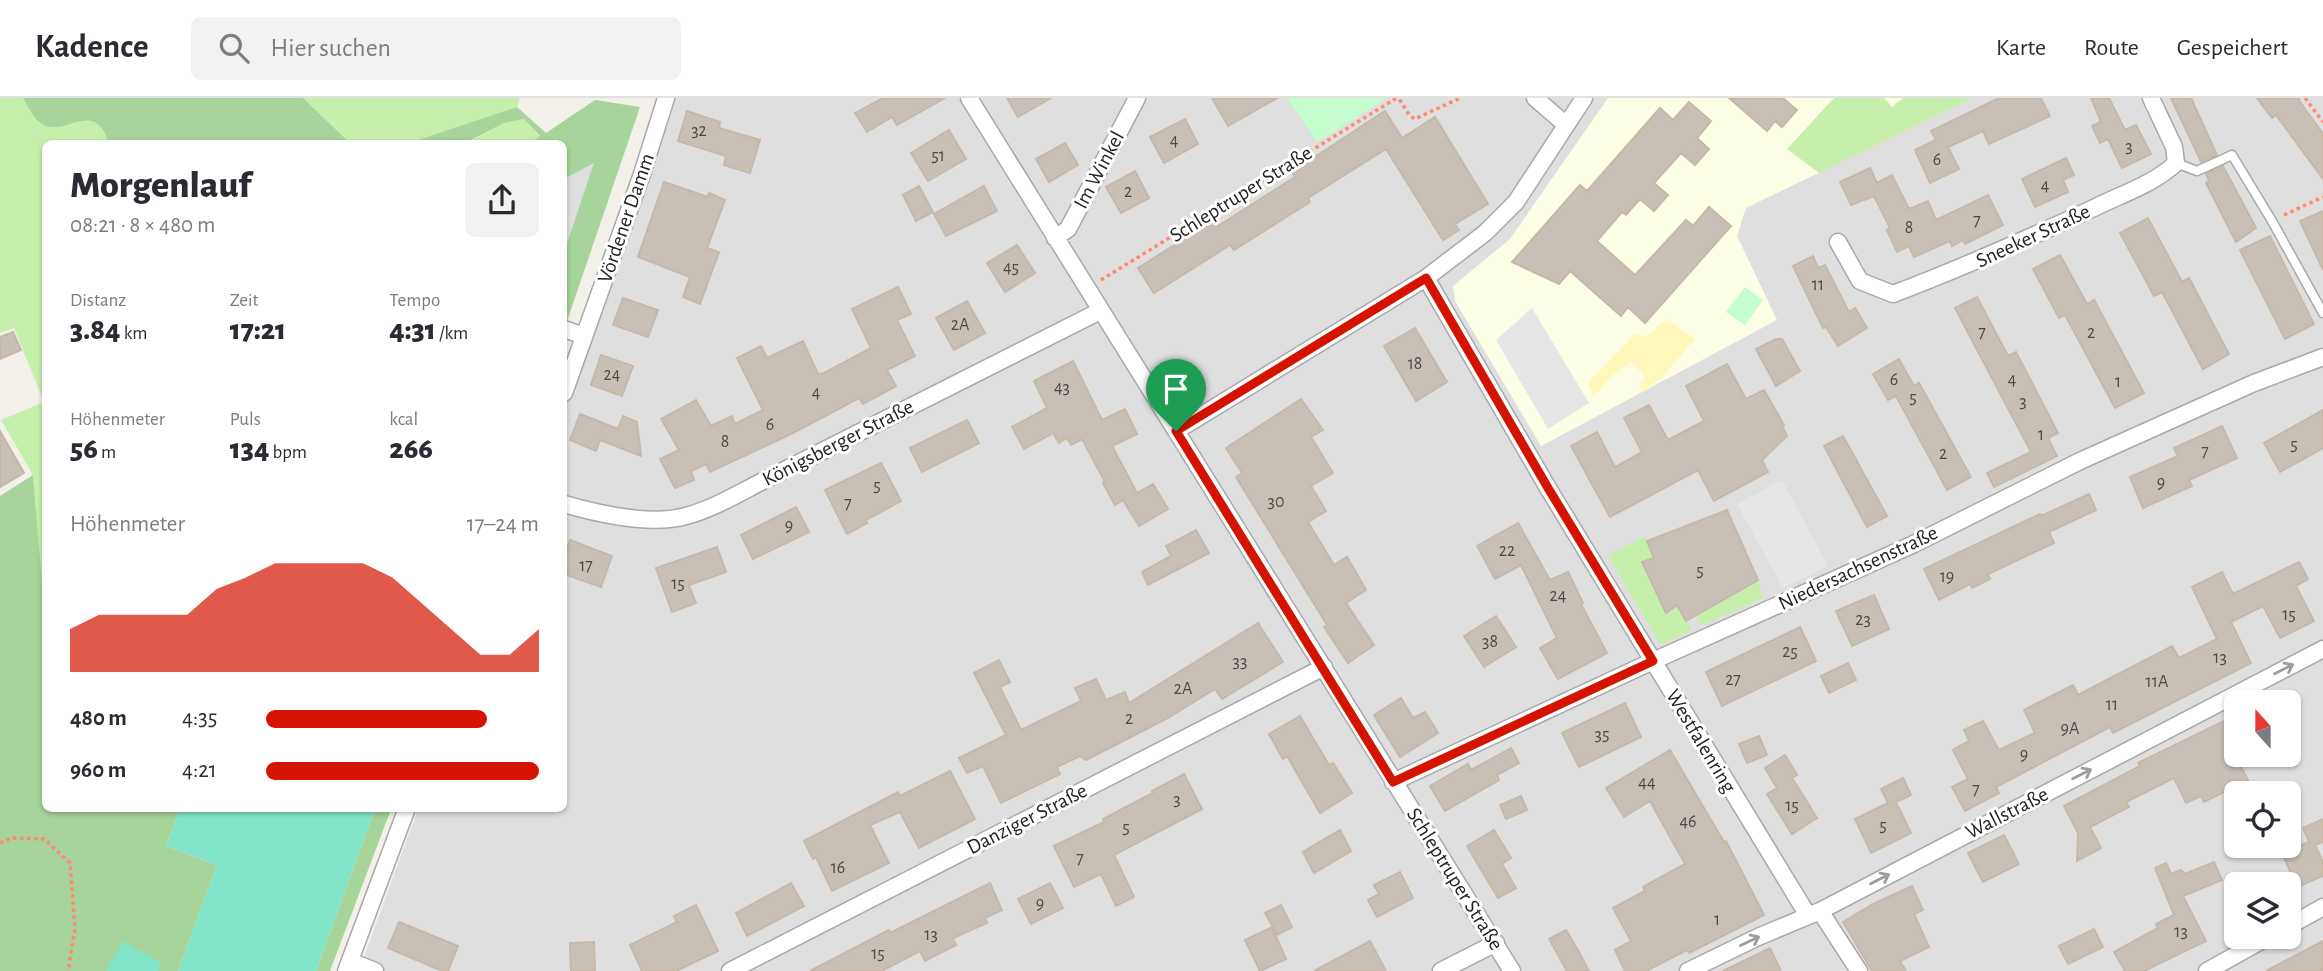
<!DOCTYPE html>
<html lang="de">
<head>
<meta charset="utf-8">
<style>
	body { margin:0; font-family:"Alegreya Sans",sans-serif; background:#f2f2f3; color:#2b2b33; height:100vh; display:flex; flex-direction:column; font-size:26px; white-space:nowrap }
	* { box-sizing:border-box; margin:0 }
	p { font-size:23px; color:#7c7c81 }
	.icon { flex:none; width:38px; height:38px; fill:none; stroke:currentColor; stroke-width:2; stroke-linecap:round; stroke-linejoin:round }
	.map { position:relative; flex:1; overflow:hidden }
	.sheet { position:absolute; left:42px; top:42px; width:525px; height:672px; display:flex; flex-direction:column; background:#fff; border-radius:10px; box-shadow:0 2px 5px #0004 }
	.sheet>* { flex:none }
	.needle { width:46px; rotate:339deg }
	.tools { position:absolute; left:2224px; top:592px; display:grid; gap:14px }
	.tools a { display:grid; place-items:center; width:77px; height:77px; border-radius:10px; background:#fff; box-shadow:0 2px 5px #0004; font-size:35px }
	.pin { position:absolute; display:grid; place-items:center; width:60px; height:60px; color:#fff; margin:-72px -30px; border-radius:50% 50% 50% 0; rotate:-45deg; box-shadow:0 0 7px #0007 }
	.pin .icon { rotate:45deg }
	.round { display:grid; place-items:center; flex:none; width:74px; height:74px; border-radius:10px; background:#f2f2f3 }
	.head { display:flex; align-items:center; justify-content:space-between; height:119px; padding:0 28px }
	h1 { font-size:38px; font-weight:800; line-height:52px }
	.figures { display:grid; grid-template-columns:repeat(3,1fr); gap:10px; height:119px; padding:7px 28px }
	.figures div { display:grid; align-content:center }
	.figures b { font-size:30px; font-weight:800 }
	.figures small { font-size:19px; font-weight:400 }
	.figures p { font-size:19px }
	.chart { height:196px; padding:14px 28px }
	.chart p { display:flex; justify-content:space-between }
	.chart svg { width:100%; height:126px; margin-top:7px; fill:#d41400; opacity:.7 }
	ul { padding:0 28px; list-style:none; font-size:23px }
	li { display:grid; grid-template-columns:112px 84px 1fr; align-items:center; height:52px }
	li i { height:18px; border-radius:9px; background:#d41400 }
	header { display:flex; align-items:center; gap:42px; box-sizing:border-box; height:98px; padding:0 35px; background:#fff; border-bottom:2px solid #e1e1e2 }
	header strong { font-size:33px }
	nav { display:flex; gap:38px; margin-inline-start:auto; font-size:24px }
	.search { width:490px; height:63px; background:#f2f2f3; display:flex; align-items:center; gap:18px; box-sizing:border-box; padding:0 24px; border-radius:10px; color:#7c7c81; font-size:26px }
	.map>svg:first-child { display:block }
	.residential { fill:#e0dfdf; fill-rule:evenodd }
	.education { fill:#fcffe5 }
	.grass { fill:#c6efac }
	.forest { fill:#a6d49a }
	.sand { fill:#fff8ba }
	.park { fill:#c4fdce }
	.pitch { fill:#82e5c9 }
	.parking { fill:#e6e6e6 }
	.building { fill:#c8c0b7; stroke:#c5b8a9; stroke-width:2 }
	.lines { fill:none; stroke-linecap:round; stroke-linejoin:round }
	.service-casing { stroke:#a9a9a9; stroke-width:11 }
	.minor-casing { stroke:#a9a9a9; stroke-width:19 }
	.path { stroke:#ff8a6d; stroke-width:3.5; stroke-dasharray:3.5 3.5; stroke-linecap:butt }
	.service { stroke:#fff; stroke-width:8 }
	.minor { stroke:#fff; stroke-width:16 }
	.oneway { stroke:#9c9c9c }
	.route-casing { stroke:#fff; stroke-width:14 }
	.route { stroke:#d41400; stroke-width:9 }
	.labels { text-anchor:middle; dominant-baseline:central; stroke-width:6; stroke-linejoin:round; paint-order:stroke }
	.number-label { font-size:18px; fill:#4c4a47 }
	.street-label { font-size:21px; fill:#222; stroke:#fff }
</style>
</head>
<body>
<header>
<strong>Kadence</strong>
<div class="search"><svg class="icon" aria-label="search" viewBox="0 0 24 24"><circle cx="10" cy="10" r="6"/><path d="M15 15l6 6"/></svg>Hier suchen</div>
<nav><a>Karte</a><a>Route</a><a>Gespeichert</a></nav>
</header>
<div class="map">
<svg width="2323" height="873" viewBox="0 0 2323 873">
	<rect width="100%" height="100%" fill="#f2f0e8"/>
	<path class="residential" d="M674,0H2323V873H359L418,711L564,710V307ZM2236,604H2289V656H2236ZM2236,695H2289V747H2236ZM2236,786H2289V838H2236Z
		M595,64L564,154V81Z"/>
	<path class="education" d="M1608,0H1973L1746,110L1737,138L1777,222L1541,348L1455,203L1453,188L1510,141Z"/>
	<path class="grass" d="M0,0H23L33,17L61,27C73,20 96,11 105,28C108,32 108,40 109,45L46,46L45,533L33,377L1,322L44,304L14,230L0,235Z
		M303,0H520L517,9L406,46L350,45Z
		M1834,0H1884L1892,9L1903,0H1973L1819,75L1787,51Z
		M524,21L540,39L531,45L465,46L504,25Z
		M1645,438L1654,460L1642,465L1666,514L1677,507L1692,532L1663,546L1659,544L1608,458Z
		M1758,482L1763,500L1701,528L1696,517Z"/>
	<path class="forest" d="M23,0H303L350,45H109C95,0 67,38 44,27C34,22 28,9 23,0Z
		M595,2L640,9L564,232V154L594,65L564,81V46L531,45L540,38L524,21L504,25L465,45L406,46L517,9L546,35Z
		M33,377L46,533V710L180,711L166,748L217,767L178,873H0V398Z
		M375,711H391L330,873H316Z"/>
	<path class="sand" d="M1667,221L1695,241L1662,279L1642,294L1639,287L1645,279L1632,264C1616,273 1605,284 1594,299L1588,285L1635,236L1645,239Z"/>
	<path class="park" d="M1287,0H1387L1317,44Z
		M1745,189L1763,202L1745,227L1726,214Z"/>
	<path class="pitch" d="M180,711H375L316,873H178L217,767L166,748Z
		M123,843L162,865L158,873H106Z"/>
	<path class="parking" d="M1532,210L1589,305L1548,331L1496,242Z
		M1782,382L1828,468L1783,490L1737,406Z"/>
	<path class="building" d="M883,0H945L897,27L892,19L867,34L855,15Z
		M1007,0H1051L1018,19Z
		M1212,0H1277L1228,28Z
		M1729,0H1783L1797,12L1782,29L1775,23L1767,33Z
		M1999,0H2041L2050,18L1989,46L1983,33L1948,49L1959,71L1930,85L1915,52L1936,42L1931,33Z
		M2091,0H2109L2125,32L2136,27L2151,56L2122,70L2108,41L2100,45L2092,28L2101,24Z
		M2171,0H2191L2217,57L2201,64Z
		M2257,0H2300L2298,1L2323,36V81L2276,17L2272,20Z
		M1689,4L1711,23L1697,40L1709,51L1695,67L1681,55L1654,85L1668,97L1654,113L1640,101L1626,117L1622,114L1597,143L1635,177L1686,122L1693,128L1709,109L1731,128L1645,225L1628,209L1621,218L1570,173L1559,186L1512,164L1580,87L1587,93L1660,10L1673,22Z
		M687,13L720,24L719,30L760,42L750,75L724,67L726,58L678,43Z
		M1385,13L1402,40L1435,19L1488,106L1455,126L1459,132L1443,142L1386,51L1308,100L1310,104L1234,152L1230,147L1154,195L1138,170L1214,122L1218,128L1295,79L1292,74Z
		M1185,21L1198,46L1164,65L1150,39Z
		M949,32L966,61L928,83L911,55Z
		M1065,45L1078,67L1049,84L1036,61Z
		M2066,60L2074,77L2063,82L2068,94L2035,109L2022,81Z
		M2223,68L2256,130L2236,144L2206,85L2209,83L2206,76Z
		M1870,70L1877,85L1892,77L1909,111L1928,103L1936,122L1988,97L2003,127L1965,146L1963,142L1952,148L1950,143L1914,159L1909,148L1897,154L1887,132L1890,130L1874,98L1851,107L1840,84Z
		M1135,73L1149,100L1121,115L1106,89Z
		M664,84L708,99L709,95L725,102L707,150L719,154L700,206L683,199L690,179L638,159Z
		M919,88L933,114L916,123L903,97Z
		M984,88L997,113L946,138L934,116Z
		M2323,113V172L2300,123Z
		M2148,120L2182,184L2189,180L2229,256L2203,271L2162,194L2154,198L2120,135Z
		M2270,138L2314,226L2285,241L2240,152Z
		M1017,147L1035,175L1005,194L987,165Z
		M2060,157L2087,206L2094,202L2144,295L2115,310L2065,217L2059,220L2033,171Z
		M1813,158L1818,170L1825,167L1849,214L1855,210L1867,230L1838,248L1826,229L1823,230L1793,168Z
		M898,189L911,216L897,222L915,258L887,272L896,288L863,306L859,300L793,335L710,374L706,366L691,373L694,382L675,390L660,361L679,352L661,321L696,302L711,328L732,318L735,326L763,312L737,260L761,248L767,260L803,243L818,276L824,275L871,250L852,211Z
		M1977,199L2008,258L2016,254L2058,335L2048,340L2057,358L1994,389L1987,375L2031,354L1955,210Z
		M623,200L658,212L648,239L613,227Z
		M967,203L985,235L954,252L936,220Z
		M1415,230L1447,284L1416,303L1384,248Z
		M13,234L21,252L0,261V239Z
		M1776,241H1782L1800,273L1776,288L1756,251Z
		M601,257L633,268L622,298L591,287Z
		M1899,261L1914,288L1919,285L1971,379L1947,392L1896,298L1888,302L1873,276Z
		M1073,263L1102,322L1125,311L1137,336L1112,348L1137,395L1153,386L1168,411L1139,428L1123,402L1115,407L1103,385L1105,384L1082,341L1071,347L1067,340L1059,345L1053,335L1024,351L1012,329L1047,310L1034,283Z
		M1727,266L1746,301L1764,292L1784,327L1782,328L1787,338L1762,362L1768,374L1714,403L1698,372L1610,419L1571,348L1597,334L1615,369L1642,354L1624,320L1649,307L1668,342L1704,323L1686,288Z
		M1301,301L1323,332L1311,339L1333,375L1311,388L1326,413L1308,424L1334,467L1347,459L1366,492L1346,505L1374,547L1348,565L1324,529L1327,527L1236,379L1242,375L1226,350Z
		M2323,312V350L2280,374L2264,345Z
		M580,316L618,331L623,318L637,324L641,358L600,342L596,353L570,342Z
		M967,322L979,345L922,374L910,350Z
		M2222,328L2237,360L2189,382L2192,388L2143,410L2130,379L2178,358L2174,350Z
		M0,333L24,375L0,389Z
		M1843,338L1887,418L1867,429L1824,348Z
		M881,365L901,403L866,422L867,425L847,436L825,392Z
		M2089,396L2096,412L2049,434L2054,445L1988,476L1990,481L1972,490L1970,486L1939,502L1924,471L2040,416L2041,418Z
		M796,409L809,434L753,461L741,437Z
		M1727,412L1758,482L1686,523L1677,507L1666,515L1642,464L1654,460L1647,443Z
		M1518,425L1550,482L1568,474L1583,505L1581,506L1607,555L1558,581L1540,550L1557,540L1521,467L1495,481L1477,448Z
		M1196,432L1209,455L1148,487L1142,474L1171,458L1166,448Z
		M570,442L612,458L601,489L564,476V460Z
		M717,449L726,474L689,487L696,505L672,514L656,470Z
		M2299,464L2308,481L2296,488L2314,523L2280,540L2263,508L2231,524L2251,565L2113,635L2110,629L1996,689L1999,695L1965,713L1952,689L1968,681L1953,652L1969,643L1964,632L1983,623L1999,652L2035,635L2024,612L2073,587L2078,597L2172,548L2179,560L2217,541L2192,489L2222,474L2233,496Z
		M1874,497L1889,531L1852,548L1836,513Z
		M1496,518L1516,549L1484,569L1464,538Z
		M1258,525L1283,564L1222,601L1215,591L1168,620L1086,662L1080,658L1057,669L1060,676L1001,705L983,668L967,675L959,660L1006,637L974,575L999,562L1010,584L1000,589L1021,632L1081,603L1075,590L1096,581L1106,602L1125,594L1129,605Z
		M1800,529L1816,563L1722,608L1706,574Z
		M1848,565L1856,582L1829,595L1821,578Z
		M1401,600L1413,620L1425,614L1438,635L1400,659L1374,617Z
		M1625,605L1641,639L1579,669L1562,635Z
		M2236,617V660L2248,682L2204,704L2201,698L2186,705L2174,680L2126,704L2129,709L2090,729L2101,750L2077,763L2078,735L2064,708L2140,668L2138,665Z
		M1300,618L1329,667L1333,665L1352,695L1320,715L1287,658L1283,661L1269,636Z
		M1759,638L1767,657L1747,665L1739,646Z
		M1511,650L1519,665L1497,677L1499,682L1445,713L1430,688L1468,666L1471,672Z
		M1670,652L1724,744L1726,743L1764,817L1689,855L1687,852L1646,873H1625L1615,852L1631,843L1613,810L1645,793L1643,789L1685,766L1650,703L1624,719L1606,690Z
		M1785,657L1797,677L1792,680L1817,720L1792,736L1767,696L1777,690L1765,670Z
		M950,673L975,721L919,750L900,714L870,727L889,765L832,793L816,759L813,761L804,743L898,694L900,698Z
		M1184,676L1202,711L1114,757L1134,799L1116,808L1101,776L1074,789L1054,748L1104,724L1103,721L1153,695L1152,693Z
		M1903,680L1911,697L1896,704L1911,735L1871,755L1855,721L1888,705L1881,691Z
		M1521,698L1527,712L1506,721L1500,707Z
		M2323,721V744L2315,747L2323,764V778L2297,789L2282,755L2309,744L2303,730Z
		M1340,732L1351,753L1314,775L1303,754Z
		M1494,732L1511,760L1502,766L1516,790L1498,800L1467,748Z
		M2004,737L2019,766L1983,784L1968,755Z
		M2214,764L2222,782L2183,798L2206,843L2144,873H2125L2114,854L2158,830L2156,826L2174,817L2155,770L2166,765L2171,776L2181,772L2185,776Z
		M1400,774L1413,800L1377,819L1368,802L1379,796L1374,787Z
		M791,785L804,808L747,838L736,815Z
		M990,785L1002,812L985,820L987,825L953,840L956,847L925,863L920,853L882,873H810L889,832L890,835Z
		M1050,785L1063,810L1031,826L1018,801Z
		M1912,788L1923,812L1914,816L1929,849L1900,863L1906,873H1872L1843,824L1875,805Z
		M696,807L718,853L676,873H642L630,847L677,824L674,818Z
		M1281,807L1292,829L1277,837L1265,815Z
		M399,824L458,848L448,873H442L388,850Z
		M1272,829L1286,861L1260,873L1245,842Z
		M2094,831L2103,849L2068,866L2059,848Z
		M1566,832L1579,854L1589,873H1567L1549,841Z
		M1370,843L1386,873H1314Z
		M2323,843V873H2266Z
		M594,844L595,873H571L570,845Z
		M1770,850L1781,873H1723Z"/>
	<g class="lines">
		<defs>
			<path id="service" d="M2176,65L2197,73L2232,57L2272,123L2323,215"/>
			<path id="minor" d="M969,0L1512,873
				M1535,0L1565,26
				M1055,140L1068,131L1137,0
				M1838,144L1860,183L1893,196C1962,170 2029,140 2096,109C2122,96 2154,86 2176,65L2174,49L2151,0
				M1426,180L1548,390L1807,816
				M564,231L584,238
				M564,295L642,76L666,0
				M1176,333L1426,180L1485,135L1516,104L1584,0
				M564,406C599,416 650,428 686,418C712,411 736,397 759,385L1100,213
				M1393,684L1653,563L1914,446L2080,363L2254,285L2323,259
				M1820,813L1859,873
				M2289,828L2323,809
				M350,863L375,873
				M346,873L407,710
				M730,873L1324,569
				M1441,873L1496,845
				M1688,873L1758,839L1820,813L2323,551
				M2207,873L2270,838"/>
		</defs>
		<use href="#service" class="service-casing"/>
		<use href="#minor" class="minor-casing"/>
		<path class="path" d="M2305,0L2323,24
			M2284,117L2323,99
			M1101,182L1395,1H1399L1410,18L1415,21L1460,0
			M0,745L11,740L44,741L70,765L75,831L68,873"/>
		<use href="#service" class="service"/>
		<use href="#minor" class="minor"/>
	</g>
	<defs><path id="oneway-shaft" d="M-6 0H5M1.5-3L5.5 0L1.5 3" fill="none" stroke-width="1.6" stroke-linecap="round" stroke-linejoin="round" transform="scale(1.75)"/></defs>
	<g class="oneway">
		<use href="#oneway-shaft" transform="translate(2284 571) rotate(-27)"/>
		<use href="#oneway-shaft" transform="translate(2082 676) rotate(-27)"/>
		<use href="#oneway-shaft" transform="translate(1880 781) rotate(-27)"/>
		<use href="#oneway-shaft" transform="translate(1750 843) rotate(-26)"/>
	</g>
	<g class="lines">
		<defs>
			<path id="route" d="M1426,180L1548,390L1653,563L1393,684L1176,333Z"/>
		</defs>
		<use href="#route" class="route-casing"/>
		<use href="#route" class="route"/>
	</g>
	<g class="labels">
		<g class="number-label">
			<text x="699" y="33">32</text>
			<text x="1174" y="43">4</text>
			<text x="2129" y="49">3</text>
			<text x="938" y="58">51</text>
			<text x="1937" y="62">6</text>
			<text x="2045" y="88">4</text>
			<text x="1128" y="94">2</text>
			<text x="1977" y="123">7</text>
			<text x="1909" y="130">8</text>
			<text x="1011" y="170">45</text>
			<text x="1818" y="187">11</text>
			<text x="960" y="227">2A</text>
			<text x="1982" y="235">7</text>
			<text x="2091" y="235">2</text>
			<text x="1415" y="266">18</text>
			<text x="612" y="277">24</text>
			<text x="1894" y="282">6</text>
			<text x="2012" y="282">4</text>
			<text x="2118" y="284">1</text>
			<text x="1062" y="290">43</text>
			<text x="816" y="295">4</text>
			<text x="1913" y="300">5</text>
			<text x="2023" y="304">3</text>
			<text x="770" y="327">6</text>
			<text x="2041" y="337">1</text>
			<text x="725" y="344">8</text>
			<text x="2294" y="347">5</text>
			<text x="2205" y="354">7</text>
			<text x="1943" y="356">2</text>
			<text x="2161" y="385">9</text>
			<text x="877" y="388">5</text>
			<text x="1276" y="404">30</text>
			<text x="848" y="406">7</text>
			<text x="789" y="428">9</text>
			<text x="1507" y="453">22</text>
			<text x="586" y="468">17</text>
			<text x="1700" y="473">5</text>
			<text x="1947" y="479">19</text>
			<text x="678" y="486">15</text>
			<text x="1558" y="498">24</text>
			<text x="2289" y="517">15</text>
			<text x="1863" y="522">23</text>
			<text x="1490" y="544">38</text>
			<text x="1790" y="554">25</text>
			<text x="2220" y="560">13</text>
			<text x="1240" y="564">33</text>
			<text x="1733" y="582">27</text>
			<text x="2157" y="584">11A</text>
			<text x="1183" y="591">2A</text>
			<text x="2112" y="607">11</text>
			<text x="1129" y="621">2</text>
			<text x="2070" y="631">9A</text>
			<text x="1602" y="637">35</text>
			<text x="2024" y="657">9</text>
			<text x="1647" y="685">44</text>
			<text x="1976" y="692">7</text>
			<text x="1177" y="702">3</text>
			<text x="1792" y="708">15</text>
			<text x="1688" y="724">46</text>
			<text x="1883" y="728">5</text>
			<text x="1126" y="730">5</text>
			<text x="1080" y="761">7</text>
			<text x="838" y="770">16</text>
			<text x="1040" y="806">9</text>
			<text x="1717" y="822">1</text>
			<text x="2181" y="834">13</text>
			<text x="931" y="837">13</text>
			<text x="878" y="856">15</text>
		</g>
		<g class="street-label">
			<text transform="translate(1099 72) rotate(-62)">Im Winkel</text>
			<text transform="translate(1241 96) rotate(-32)">Schleptruper Straße</text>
			<text transform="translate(626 120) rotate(-71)">Vördener Damm</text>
			<text transform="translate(2033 138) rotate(-25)">Sneeker Straße</text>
			<text transform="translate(838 345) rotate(-27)">Königsberger Straße</text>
			<text transform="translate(1858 470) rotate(-25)">Niedersachsenstraße</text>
			<text transform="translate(1701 643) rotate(59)">Westfalenring</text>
			<text transform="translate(2007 715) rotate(-27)">Wallstraße</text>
			<text transform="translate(1027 721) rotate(-27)">Danziger Straße</text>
			<text transform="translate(1455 781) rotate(58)">Schleptruper Straße</text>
		</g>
	</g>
</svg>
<div class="tools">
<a><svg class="needle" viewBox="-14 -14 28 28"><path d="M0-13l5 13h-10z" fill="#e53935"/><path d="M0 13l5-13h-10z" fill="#7c7c81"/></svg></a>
<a><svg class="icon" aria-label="locate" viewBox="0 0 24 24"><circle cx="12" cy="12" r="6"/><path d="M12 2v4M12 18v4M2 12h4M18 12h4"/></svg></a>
<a><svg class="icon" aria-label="layers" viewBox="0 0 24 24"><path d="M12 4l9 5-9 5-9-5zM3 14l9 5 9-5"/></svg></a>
</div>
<div class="pin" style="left:1176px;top:333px;background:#1e9e55"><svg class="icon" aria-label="arrive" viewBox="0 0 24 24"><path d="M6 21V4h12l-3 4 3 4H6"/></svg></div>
<section class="sheet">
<div class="head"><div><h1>Morgenlauf</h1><p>08:21 · 8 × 480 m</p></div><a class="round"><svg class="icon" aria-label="share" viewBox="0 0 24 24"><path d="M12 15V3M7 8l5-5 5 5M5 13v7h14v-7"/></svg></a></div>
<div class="figures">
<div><p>Distanz</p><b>3.84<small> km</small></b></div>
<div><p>Zeit</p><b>17:21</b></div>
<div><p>Tempo</p><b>4:31<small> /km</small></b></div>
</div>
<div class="figures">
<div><p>Höhenmeter</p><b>56<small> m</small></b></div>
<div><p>Puls</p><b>134<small> bpm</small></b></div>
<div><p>kcal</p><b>266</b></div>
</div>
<div class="chart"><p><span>Höhenmeter</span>17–24 m</p>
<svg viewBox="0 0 160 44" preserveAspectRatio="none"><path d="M0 44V29L10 24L20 24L30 24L40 24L50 15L60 11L70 6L80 6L90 6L100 6L110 11L120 20L130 29L140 38L150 38L160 29V44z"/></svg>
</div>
<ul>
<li><b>480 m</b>4:35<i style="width:81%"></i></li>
<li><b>960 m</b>4:21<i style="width:100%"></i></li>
</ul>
</section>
</div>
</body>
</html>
